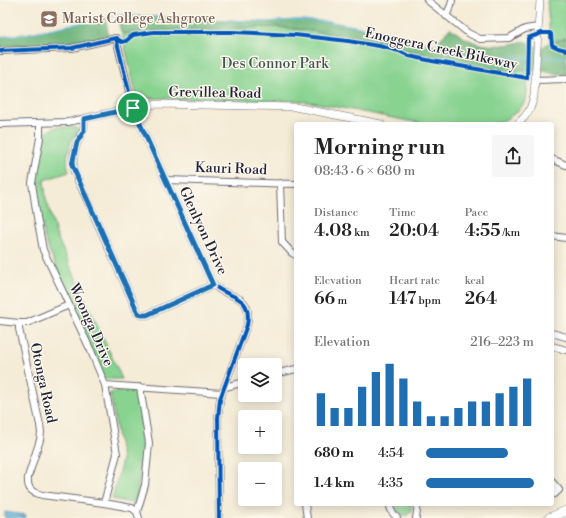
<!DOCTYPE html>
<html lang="en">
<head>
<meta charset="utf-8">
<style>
	body { margin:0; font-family:"Libre Bodoni",serif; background:#f6f6f6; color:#222; height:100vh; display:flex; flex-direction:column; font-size:15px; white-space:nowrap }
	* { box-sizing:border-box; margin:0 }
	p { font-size:13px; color:#767676 }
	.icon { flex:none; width:22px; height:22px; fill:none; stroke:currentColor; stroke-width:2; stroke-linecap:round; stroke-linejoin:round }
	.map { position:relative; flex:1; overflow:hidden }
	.drawer { position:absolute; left:294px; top:122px; width:260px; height:384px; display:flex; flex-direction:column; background:#fff; border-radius:4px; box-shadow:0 2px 10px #0003 }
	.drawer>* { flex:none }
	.buttons { position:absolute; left:238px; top:358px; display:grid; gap:8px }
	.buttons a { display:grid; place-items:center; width:44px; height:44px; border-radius:4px; background:#fff; box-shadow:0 2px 10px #0003; font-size:20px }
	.pin { position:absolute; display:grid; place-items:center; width:34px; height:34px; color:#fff; margin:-17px; border:2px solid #fff; border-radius:50%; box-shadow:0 1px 4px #0007 }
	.round { display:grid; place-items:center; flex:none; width:42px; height:42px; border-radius:4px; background:#f6f6f6 }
	.head { display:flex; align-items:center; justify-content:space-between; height:68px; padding:0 20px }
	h1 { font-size:22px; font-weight:600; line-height:30px }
	.figures { display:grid; grid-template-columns:repeat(3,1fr); gap:6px; height:68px; padding:4px 20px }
	.figures div { display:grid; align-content:center }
	.figures b { font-size:17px; font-weight:600 }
	.figures small { font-size:11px; font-weight:400 }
	.figures p { font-size:11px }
	.chart { height:112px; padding:8px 20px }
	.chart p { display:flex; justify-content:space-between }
	.chart svg { width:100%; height:72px; margin-top:4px; stroke:#1f6fb2; stroke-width:6 }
	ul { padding:0 20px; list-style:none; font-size:13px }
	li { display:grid; grid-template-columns:64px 48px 1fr; align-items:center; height:30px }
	li i { height:10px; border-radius:5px; background:#1f6fb2 }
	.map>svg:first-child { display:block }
	.green { fill:#88d390; stroke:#557a66 }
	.forest { fill:#6eb57a; stroke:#486c5a }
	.water { fill:#5eb6db; stroke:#406c8b }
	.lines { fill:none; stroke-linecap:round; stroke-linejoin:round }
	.stream { stroke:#5eb6db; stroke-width:1.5 }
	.minor-casing { stroke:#6c6972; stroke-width:8 }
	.tertiary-casing { stroke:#6c6972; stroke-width:8 }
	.primary-casing { stroke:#6c6972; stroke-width:10 }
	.minor { stroke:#fff; stroke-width:6 }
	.tertiary { stroke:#fff; stroke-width:7 }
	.primary { stroke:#fff; stroke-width:9 }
	.cycleway-casing { stroke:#fbf7ec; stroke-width:6 }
	.cycleway { stroke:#0057b8; stroke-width:4 }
	.route-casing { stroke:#fff; stroke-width:8 }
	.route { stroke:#1f6fb2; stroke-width:5 }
	.labels { text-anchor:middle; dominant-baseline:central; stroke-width:3; stroke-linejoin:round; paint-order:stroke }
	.education-label { font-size:14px; fill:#785e54; stroke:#fbf7ec; text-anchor:start }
	.street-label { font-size:14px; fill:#22223b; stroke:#fbf7ec }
	.park-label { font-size:14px; fill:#415754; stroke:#fbf7ec }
</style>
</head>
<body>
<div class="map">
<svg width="566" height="518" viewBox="0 0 566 518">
	<rect width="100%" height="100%" fill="#fbf7ec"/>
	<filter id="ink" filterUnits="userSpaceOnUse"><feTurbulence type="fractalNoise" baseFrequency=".025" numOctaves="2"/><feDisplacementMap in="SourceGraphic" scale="8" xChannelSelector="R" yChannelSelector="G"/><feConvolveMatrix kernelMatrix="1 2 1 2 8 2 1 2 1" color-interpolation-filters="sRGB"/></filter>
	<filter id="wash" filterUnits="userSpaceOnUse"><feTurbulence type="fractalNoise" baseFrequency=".012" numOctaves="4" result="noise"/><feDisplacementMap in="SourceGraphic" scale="16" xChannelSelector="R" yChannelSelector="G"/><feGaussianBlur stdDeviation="0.9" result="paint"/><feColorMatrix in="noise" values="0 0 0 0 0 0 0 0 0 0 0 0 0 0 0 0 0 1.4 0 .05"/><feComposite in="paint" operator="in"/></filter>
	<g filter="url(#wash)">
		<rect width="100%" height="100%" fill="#f5ecd7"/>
		<path class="green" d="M547,0H566V38L560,40L550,41Z
			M278,27L353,36L486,69L529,70C528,76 527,95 526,100C522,110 506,120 496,124H424L316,103L297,101L137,98L122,34L146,31Z
			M56,127H74L78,129C77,134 74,136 72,140C67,150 66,162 69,172L44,180L46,199L57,237L122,379H104L48,248L44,237L35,180L43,138L46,132Z
			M122,391H137L143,443L136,504L112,499L122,460L110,393Z
			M393,504H411L412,511L407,515C399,516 395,510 393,504Z"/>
		<path class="forest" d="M120,15L268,22L299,20L330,22L377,30L417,43L435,45L450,28C456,32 462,37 469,40C486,48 507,46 525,41L535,46L543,47C552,39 555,42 566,38V74H554L543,71L486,69L353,36L278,27L146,31L122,34L116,16Z
			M106,18L108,36L67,45L0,47V37L25,34Z"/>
		<path class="water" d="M5,512L26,515L25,518H5Z"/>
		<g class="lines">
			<path class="stream" d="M0,37L25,34L120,15L268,22L299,20L330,22L377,30L417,43L447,50L476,55L534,58
				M539,58L566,57"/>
		</g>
	</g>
	<g filter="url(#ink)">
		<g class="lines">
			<defs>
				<path id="minor" d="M427,0L468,33L480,39L509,38L525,29L538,27
					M446,16L451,5L452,0
					M0,51L72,48L116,38L133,108L68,122L0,124
					M535,80L566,79
					M84,119C85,133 81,132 77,143C74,151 72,163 74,171L138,313L142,315H147L213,285
					M40,123V138L32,183L37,217L43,250L91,351L105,385L117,454L104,503
					M552,159L566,165
					M166,180L296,184
					M280,183L282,242L292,253L296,255
					M552,236L566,238
					M0,321L19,323H27L69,305
					M19,323V329L40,425L41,433L40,440L28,477C27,489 31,492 42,495L104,503L132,508L137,512L139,518
					M552,333L566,337
					M552,346L566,350
					M275,374L296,369
					M105,385L222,393
					M225,387L245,382
					M552,482L559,490L555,494L552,491
					M305,504L307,518
					M389,504L392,512L397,518
					M137,512L145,485L149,443L140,387
					M416,518L418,504"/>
				<path id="tertiary" d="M517,124C527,116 531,109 534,96L540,0
					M219,518L218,418L220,399L247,325C254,289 223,301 211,281L133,108L142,105L159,104L295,107L381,124"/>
				<path id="primary" d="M549,518L566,511"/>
			</defs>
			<use href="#minor" class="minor-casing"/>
			<use href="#tertiary" class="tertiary-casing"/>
			<use href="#primary" class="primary-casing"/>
			<use href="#minor" class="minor"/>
			<use href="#tertiary" class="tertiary"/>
			<use href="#primary" class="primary"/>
			<defs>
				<path id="cycleway" d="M116,38L133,108L209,278C220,301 254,289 247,325L220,399L218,418L219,518
					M116,38L122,42L126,41L133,35L153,32H233L295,35L348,41L379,46L399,51L409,56L432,61L527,78L528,38L542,33H550L551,34L552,45L558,48L566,50
					M0,51L72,48L116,38"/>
			</defs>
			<use href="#cycleway" class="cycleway-casing"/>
			<use href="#cycleway" class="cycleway"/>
		</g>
	</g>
	<g class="lines" filter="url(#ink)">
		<defs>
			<path id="route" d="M133,108L213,285L147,315H142L138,313L72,165L77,142L84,131V119Z"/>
		</defs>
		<use href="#route" class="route-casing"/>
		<use href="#route" class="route"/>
	</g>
	<defs>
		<symbol id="school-square" viewBox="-11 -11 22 22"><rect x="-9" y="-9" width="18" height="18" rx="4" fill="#8d6e63" stroke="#fbf7ec"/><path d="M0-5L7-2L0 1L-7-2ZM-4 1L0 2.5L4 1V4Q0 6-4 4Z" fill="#fff"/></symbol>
	</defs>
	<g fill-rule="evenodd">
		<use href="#school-square" x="39" y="9" width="20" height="20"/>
	</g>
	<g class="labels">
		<g class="education-label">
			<text x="62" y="19">Marist College Ashgrove</text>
		</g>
		<g class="street-label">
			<text transform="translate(441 49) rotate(12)">Enoggera Creek Bikeway</text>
			<text transform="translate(215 93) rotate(1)">Grevillea Road</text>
			<text transform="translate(231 169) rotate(2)">Kauri Road</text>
			<text transform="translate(203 231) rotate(65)">Glenlyon Drive</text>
			<text transform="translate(91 325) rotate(66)">Woonga Drive</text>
			<text transform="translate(43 383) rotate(78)">Otonga Road</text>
		</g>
		<g class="park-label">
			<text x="275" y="64">Des Connor Park</text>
		</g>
	</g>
</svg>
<div class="buttons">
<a><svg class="icon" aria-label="layers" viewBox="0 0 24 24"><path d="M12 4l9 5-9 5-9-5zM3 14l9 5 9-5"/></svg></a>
<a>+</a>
<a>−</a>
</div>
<div class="pin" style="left:133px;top:108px;background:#1e9e55"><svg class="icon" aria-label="arrive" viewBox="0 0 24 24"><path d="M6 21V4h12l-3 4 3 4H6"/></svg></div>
<section class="drawer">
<div class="head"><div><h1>Morning run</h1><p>08:43 · 6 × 680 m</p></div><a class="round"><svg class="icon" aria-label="share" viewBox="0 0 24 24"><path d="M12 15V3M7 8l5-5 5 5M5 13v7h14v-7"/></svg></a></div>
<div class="figures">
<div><p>Distance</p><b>4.08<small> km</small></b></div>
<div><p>Time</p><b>20:04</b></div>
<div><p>Pace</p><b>4:55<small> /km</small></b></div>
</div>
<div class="figures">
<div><p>Elevation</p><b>66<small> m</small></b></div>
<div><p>Heart rate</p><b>147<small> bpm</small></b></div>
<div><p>kcal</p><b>264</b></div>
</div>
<div class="chart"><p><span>Elevation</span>216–223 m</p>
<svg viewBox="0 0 160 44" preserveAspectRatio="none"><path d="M5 44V24M15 44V33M25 44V33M35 44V20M45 44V11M55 44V6M65 44V15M75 44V29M85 44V38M95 44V38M105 44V33M115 44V29M125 44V29M135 44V24M145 44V20M155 44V15"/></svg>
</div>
<ul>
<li><b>680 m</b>4:54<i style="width:76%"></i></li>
<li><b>1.4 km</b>4:35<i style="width:100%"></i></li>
</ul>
</section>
</div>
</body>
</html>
